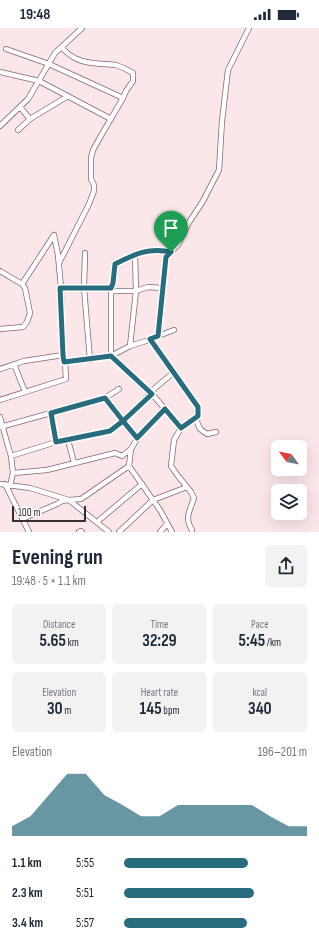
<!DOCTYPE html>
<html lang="en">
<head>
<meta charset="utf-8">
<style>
	body { margin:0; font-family:"Sofia Sans Condensed",sans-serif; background:#f2f2f3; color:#1f2937; height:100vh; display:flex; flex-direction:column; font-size:15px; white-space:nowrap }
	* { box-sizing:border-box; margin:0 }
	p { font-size:13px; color:#747a83 }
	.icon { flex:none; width:22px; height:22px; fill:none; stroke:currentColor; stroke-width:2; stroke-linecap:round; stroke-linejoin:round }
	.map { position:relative; height:504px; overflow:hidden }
	.sheet { display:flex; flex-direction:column; background:#fff; flex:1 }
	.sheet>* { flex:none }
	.needle { width:26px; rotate:302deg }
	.controls { position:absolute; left:271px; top:412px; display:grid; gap:8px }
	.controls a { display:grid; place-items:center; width:36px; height:36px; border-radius:6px; background:#fff; box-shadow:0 4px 16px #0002; font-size:20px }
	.scale { position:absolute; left:12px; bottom:10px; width:74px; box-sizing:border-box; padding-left:4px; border:2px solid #3a2d2f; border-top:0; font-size:11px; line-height:14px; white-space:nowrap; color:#3a2d2f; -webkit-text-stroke:3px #fff; paint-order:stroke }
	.pin { position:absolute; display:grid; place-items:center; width:34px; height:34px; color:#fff; margin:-41px -17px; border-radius:50% 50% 50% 0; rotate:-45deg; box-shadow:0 0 4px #0007 }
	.pin .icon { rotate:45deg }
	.round { display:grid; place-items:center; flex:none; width:42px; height:42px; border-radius:6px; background:#f2f2f3 }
	.summary { display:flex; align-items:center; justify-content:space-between; height:68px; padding:0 12px }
	h1 { font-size:22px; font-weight:700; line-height:30px }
	.stats { display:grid; grid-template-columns:repeat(3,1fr); gap:6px; height:68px; padding:4px 12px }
	.stats div { display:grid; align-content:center; border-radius:6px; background:#f2f2f3; text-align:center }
	.stats b { font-size:17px; font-weight:700 }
	.stats small { font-size:11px; font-weight:400 }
	.stats p { font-size:11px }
	.chart { height:112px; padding:8px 12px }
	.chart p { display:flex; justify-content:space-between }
	.chart svg { width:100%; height:72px; margin-top:4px; fill:#296c7d; opacity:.7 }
	ul { padding:0 12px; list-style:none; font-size:13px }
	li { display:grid; grid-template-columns:64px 48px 1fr; align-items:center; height:30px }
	li i { height:10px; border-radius:5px; background:#296c7d }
	.status { display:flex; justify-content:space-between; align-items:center; height:28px; padding:0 20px; background:#fff; direction:ltr }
	.status svg { height:11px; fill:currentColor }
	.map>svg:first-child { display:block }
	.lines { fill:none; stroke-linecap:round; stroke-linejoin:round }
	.minor-casing { stroke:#85676c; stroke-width:6 }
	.minor { stroke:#fff; stroke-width:4.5 }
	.route-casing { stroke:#fff; stroke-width:8 }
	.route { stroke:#296c7d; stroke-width:5 }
</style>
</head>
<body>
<div class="status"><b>19:48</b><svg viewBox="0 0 49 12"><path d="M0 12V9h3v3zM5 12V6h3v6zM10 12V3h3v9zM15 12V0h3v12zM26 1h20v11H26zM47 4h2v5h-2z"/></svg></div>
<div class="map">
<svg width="319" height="504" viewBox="0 0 319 504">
	<rect width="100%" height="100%" fill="#fbe6e9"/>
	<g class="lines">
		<defs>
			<path id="minor" d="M6,21L49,36L123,70
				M0,44L39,53L111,91
				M20,79L30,91
				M0,98L28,71L55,25L82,0
				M18,102L30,91L68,68
				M54,207L58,227L61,260L63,327
				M85,225L84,260L90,332
				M59,235L89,176L94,163V157L91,151V130L93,122L102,106L123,70L126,63L133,53V45C128,42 122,39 116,37C103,35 89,37 77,31C72,29 66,24 62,20
				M0,243L22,256L25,260L30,285L27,294L23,299L0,301
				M22,256L54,207
				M61,260H111
				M111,263H136L148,259L162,260
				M158,308L166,229L171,224
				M150,311L198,379L197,394L200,401L207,406L216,404
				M130,318L136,263L135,226
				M14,336L25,364
				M0,341L24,333L63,327L65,334L111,328L130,318L146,313L158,308L174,302
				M105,370L123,393L151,365L155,360L173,345
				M0,372L66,351L65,334
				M165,381L181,400L198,388
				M51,385L56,414
				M0,389L8,418L11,428L13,445L10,458
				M0,399L105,370L119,361
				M181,400L174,412L171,438L178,448L191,464L194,470C190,483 184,489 192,502
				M68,412L74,435
				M11,428L56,414L110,403L123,393L137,411
				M129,438L160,482L172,504
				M13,445L47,442L115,425L122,428L131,421
				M0,456L30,460L69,472L109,504
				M5,456L29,504
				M22,491L57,476L62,473L69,472L81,471L129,438L131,421L137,411L165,381L151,365L111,328V260L113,255L115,236C135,226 149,219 171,224L178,217L188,196L203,173L219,142L222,93L228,42L249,0
				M97,494L142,456
				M79,504L81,503L82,504
				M119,504L153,472L187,459
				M160,504L167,496"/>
		</defs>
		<use href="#minor" class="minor-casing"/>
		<use href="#minor" class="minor"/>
	</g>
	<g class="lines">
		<defs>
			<path id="route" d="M171,224C149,219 135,226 115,236L113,255L111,260H60L63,327L64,334L111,328L152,366L123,393L105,370L51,385L56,414L110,403L123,393L137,410L165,381L181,400L198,388V379L150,311L158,308L166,229L171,224"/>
		</defs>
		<use href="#route" class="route-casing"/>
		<use href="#route" class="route"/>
	</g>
</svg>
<div class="controls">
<a><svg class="needle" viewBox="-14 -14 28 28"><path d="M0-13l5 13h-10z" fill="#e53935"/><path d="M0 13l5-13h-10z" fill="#747a83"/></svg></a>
<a><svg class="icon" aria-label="layers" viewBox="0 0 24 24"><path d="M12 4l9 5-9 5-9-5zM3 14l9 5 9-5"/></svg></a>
</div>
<div class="scale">100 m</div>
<div class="pin" style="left:171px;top:224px;background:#1e9e55"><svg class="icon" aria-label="arrive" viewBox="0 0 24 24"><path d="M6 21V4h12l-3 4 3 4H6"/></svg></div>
</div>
<section class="sheet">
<div class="summary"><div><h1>Evening run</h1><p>19:48 · 5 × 1.1 km</p></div><a class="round"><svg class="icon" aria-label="share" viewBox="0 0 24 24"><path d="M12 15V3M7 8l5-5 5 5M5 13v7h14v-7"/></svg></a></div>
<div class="stats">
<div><p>Distance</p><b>5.65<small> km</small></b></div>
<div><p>Time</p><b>32:29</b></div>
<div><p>Pace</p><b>5:45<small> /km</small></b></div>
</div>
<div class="stats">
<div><p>Elevation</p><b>30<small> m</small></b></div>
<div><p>Heart rate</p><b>145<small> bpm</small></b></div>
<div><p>kcal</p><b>340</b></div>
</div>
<div class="chart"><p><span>Elevation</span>196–201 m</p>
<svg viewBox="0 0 160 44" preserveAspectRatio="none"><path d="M0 44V38L10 32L20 19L30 6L40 6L50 19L60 25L70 32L80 32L90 25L100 25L110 25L120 25L130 25L140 32L150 38L160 38V44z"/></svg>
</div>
<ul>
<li><b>1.1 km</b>5:55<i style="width:68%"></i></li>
<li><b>2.3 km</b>5:51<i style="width:71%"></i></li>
<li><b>3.4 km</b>5:57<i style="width:67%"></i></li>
</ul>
</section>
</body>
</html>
